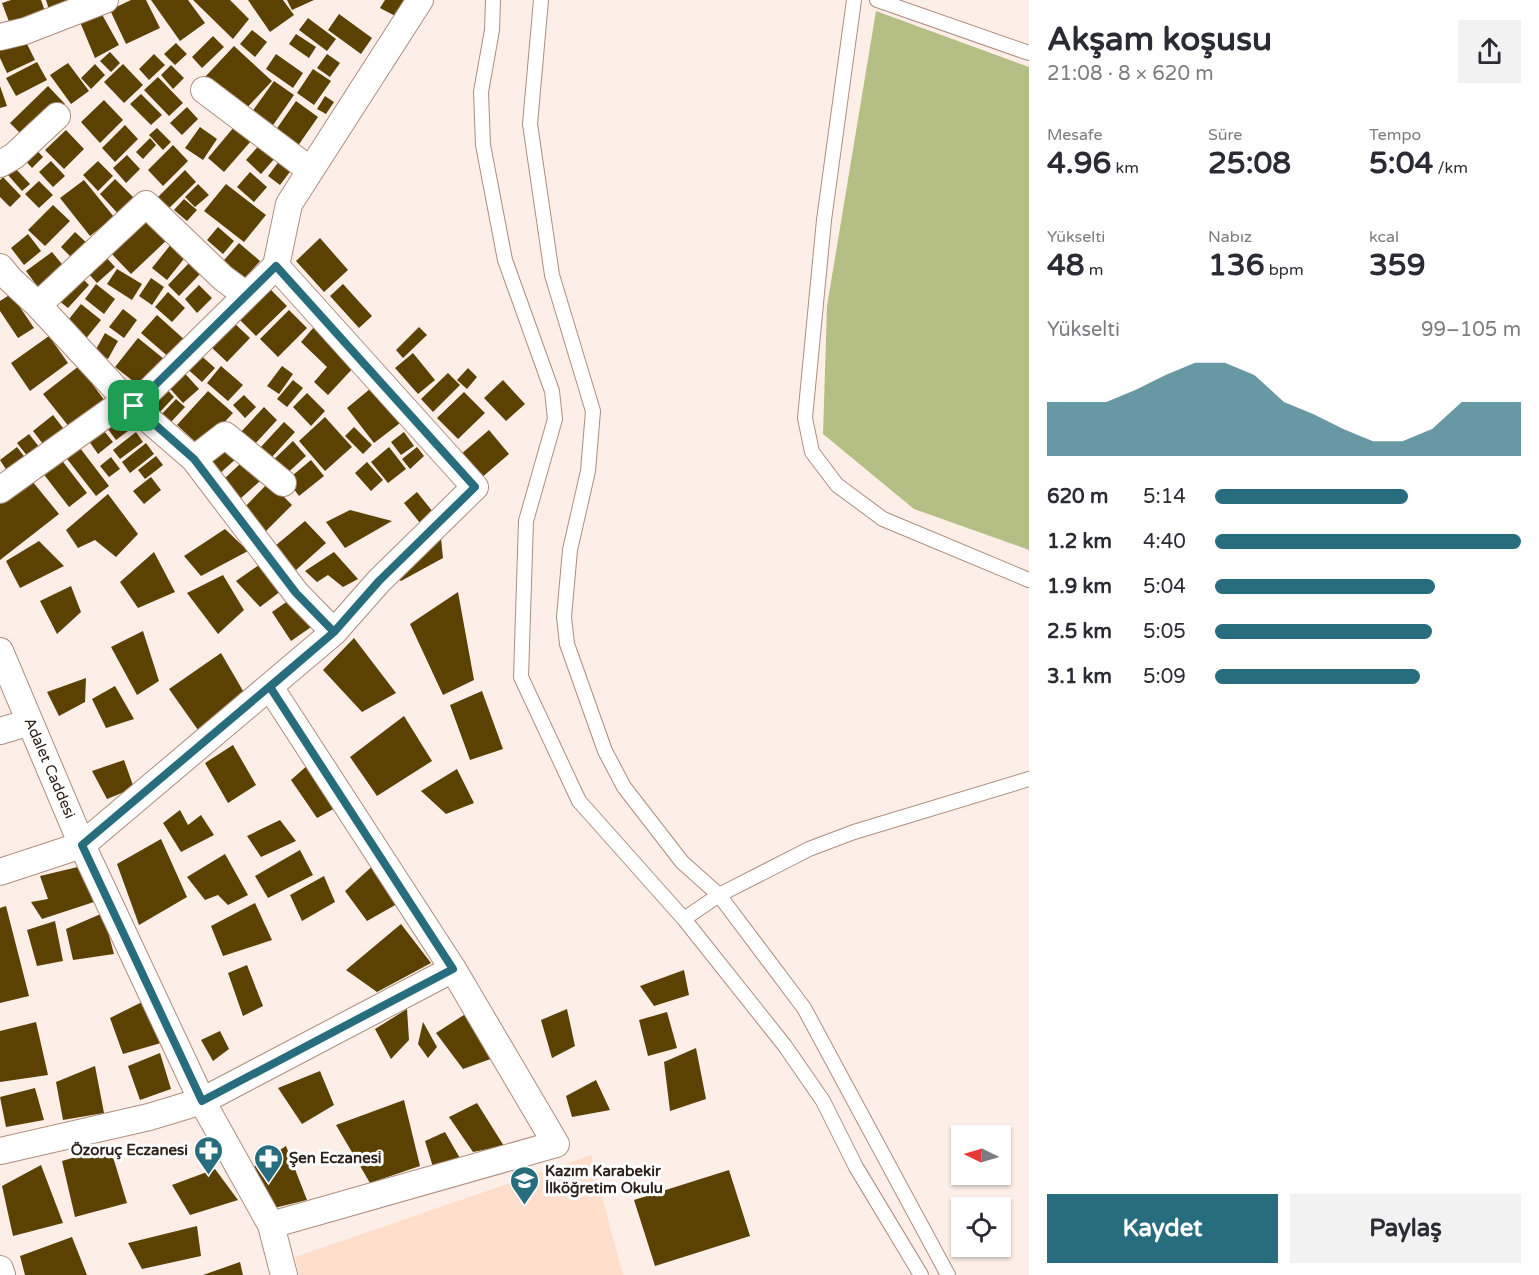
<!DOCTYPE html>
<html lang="tr">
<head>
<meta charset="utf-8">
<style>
	body { margin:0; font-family:"Varela Round",sans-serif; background:#f2f2f3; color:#2b2b33; height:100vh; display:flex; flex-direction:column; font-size:22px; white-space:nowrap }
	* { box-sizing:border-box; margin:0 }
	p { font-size:20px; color:#7c7c81 }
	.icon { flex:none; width:33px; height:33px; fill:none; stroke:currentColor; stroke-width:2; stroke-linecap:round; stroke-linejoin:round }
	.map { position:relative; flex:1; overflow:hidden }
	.panel { display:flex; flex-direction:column; background:#fff; width:510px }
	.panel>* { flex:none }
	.needle { width:39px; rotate:275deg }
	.controls { position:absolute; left:951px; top:1125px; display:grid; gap:12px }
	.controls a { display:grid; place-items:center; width:60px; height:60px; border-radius:0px; background:#fff; box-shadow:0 2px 4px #0004; font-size:30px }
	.pin { position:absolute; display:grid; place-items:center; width:51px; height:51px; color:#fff; margin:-26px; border-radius:12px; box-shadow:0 3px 9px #0006 }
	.round { display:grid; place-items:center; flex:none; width:63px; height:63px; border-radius:0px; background:#f2f2f3 }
	.headline { display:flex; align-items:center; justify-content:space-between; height:102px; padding:0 18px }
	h1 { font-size:33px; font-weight:700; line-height:45px }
	.metrics { display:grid; grid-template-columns:repeat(3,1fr); gap:9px; height:102px; padding:6px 18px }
	.metrics div { display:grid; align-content:center }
	.metrics b { font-size:30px; font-weight:700 }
	.metrics small { font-size:16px; font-weight:400 }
	.metrics p { font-size:16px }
	.chart { height:168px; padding:12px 18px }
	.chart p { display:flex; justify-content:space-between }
	.chart svg { width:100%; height:108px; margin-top:6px; fill:#286d7d; opacity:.7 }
	.primary-button { display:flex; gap:12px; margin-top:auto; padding:12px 18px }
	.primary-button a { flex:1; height:69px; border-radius:0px; background:#286d7d; color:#fff; font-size:24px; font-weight:700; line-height:69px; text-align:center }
	.primary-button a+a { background:#f2f2f3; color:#2b2b33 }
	ul { padding:0 18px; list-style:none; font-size:20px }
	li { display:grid; grid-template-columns:96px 72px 1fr; align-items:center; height:45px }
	li i { height:15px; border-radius:8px; background:#286d7d }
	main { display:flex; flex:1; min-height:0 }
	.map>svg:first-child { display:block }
	.built { fill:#ffdecc }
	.forest { fill:#b5bf85 }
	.building { fill:#5b4203 }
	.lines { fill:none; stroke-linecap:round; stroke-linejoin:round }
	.lane-casing { stroke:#ad8e7e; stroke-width:16 }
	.street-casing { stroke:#ad8e7e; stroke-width:28 }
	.lane { stroke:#fff; stroke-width:14 }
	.street { stroke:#fff; stroke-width:26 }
	.route-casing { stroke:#fff; stroke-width:12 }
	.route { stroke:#286d7d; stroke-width:8 }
	.labels { text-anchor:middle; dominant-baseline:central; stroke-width:6; stroke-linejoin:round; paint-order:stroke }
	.street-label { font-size:15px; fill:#2d211a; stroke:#fff }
	.poi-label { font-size:15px; font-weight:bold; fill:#2d211a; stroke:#fff; text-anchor:start }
</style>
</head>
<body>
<main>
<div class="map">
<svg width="1029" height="1275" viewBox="0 0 1029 1275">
	<rect width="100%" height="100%" fill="#fdefe8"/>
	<path class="built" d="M591,1155L623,1275H299L295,1257Z"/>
	<path class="forest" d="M876,11L1029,67V550L914,509L823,434L827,306Z"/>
	<path class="building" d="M11,0H41L46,14L11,27L2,3Z
		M46,0H79L50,13Z
		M131,0H146L160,28L126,44L110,10Z
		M151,0H188L205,23L180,41Z
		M193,0H230L249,19L233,39Z
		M248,0H283L294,15L270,32Z
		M287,0H314L292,10Z
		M385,0H411L401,19L380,8Z
		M99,9L119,45L95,58L80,22Z
		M339,14L372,38L361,54L328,30Z
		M308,18L336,39L327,51L299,30Z
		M252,30L267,42L255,57L240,44Z
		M296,34L316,47L309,58L289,44Z
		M23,36L35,60L7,73L0,58V48Z
		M213,36L224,47L202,68L192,57Z
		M176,43L187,54L175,65L164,54Z
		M234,46L272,81L243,112L205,77Z
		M110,52L120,63L111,72L100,61Z
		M154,54L165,65L149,80L139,69Z
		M276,54L303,73L293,88L266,69Z
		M327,54L340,63L330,77L317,68Z
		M37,62L47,80L16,96L6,78Z
		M68,63L89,91L71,104L50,75Z
		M95,64L105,75L91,89L81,78Z
		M123,64L143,85L124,103L104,82Z
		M171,65L184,78L173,89L161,75Z
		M313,69L331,81L314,105L297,93Z
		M158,77L183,103L169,116L144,90Z
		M274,81L294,95L269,131L249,116Z
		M0,86L7,106L0,108Z
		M48,86L65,104L27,140L10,123Z
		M141,94L162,115L151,125L130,104Z
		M325,96L334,102L326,114L317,109Z
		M104,100L123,120L100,143L81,122Z
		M296,101L318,117L295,150L273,134Z
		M187,107L198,119L182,135L170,123Z
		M125,125L138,139L115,162L102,148Z
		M200,127L217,139L203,160L185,148Z
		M234,127L251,141L224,172L208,158Z
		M157,128L171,142L163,150L149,135Z
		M66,130L84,149L64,169L45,150Z
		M150,138L156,145L143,159L136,152Z
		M261,143L276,157L261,174L246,160Z
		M32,145L43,157L32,168L21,156Z
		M173,145L188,161L163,186L148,170Z
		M127,155L140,169L126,183L113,168Z
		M280,160L292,169L280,185L268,176Z
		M51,161L65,176L53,187L39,172Z
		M98,161L113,176L98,191L83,175Z
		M15,168L30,184L22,191L8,175Z
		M185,170L196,182L167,210L156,199Z
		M250,172L267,187L254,202L237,187Z
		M3,177L21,196L10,207L0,197V180Z
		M115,179L138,202L121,217L100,194Z
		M84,180L114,217L90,236L60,198Z
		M39,181L53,195L39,208L25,194Z
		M198,184L209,195L195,207L185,197Z
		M226,184L266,215L244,242L204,211Z
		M184,199L197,210L187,221L174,210Z
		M53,205L70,221L45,246L28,230Z
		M145,213L169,238L131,274L108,250Z
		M218,227L234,241L223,254L207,240Z
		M75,232L88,244L73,259L61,247Z
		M28,234L41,251L24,265L11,248Z
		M320,238L348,270L324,292L296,261Z
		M172,243L187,255L167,280L152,268Z
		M239,243L260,261L239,285L218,267Z
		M52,252L66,269L40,290L26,271Z
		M104,255L115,267L97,283L87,272Z
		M189,263L200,274L179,296L168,285Z
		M117,269L142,284L132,300L107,284Z
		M80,276L89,285L68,308L58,300Z
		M151,278L164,287L152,305L139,296Z
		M96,284L115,299L104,314L85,299Z
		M343,284L372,316L359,328L330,296Z
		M199,285L212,298L197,313L185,299Z
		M266,285L287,306L256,336L235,315Z
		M168,292L185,308L172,322L155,307Z
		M11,294L34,328L18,338L0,311V301Z
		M81,304L101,320L84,341L65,324Z
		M123,309L137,320L124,338L109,327Z
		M289,310L307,328L278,357L260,339Z
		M157,315L186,341L171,359L141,333Z
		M232,321L250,338L227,362L210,346Z
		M314,327L355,366L328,395L314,382L327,367L301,342Z
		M419,327L427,335L403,358L396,350Z
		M105,333L118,341L108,359L95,351Z
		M49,336L68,363L30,391L11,363Z
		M138,338L164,359L142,388L115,367Z
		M197,352L215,368L202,382L184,366Z
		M413,353L435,380L418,394L395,368Z
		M79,366L105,401L70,428L43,394Z
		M221,366L243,385L228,401L207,383Z
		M282,366L293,374L279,394L267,386Z
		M468,368L477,377L467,389L457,380Z
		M181,369L199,389L183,403L165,383Z
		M448,373L460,385L433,412L421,399Z
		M293,380L303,388L287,407L277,399Z
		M503,380L525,404L506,421L484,398Z
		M162,384L174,397L158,414L145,401Z
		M376,384L404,420L374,443L347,408Z
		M208,391L233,413L201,447L177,425Z
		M464,392L485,413L458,439L437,418Z
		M307,393L325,411L311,426L293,407Z
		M244,395L256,407L245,418L233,405Z
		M176,399L185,407L170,423L161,415Z
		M264,407L277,420L253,446L240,433Z
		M125,410L136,425L116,440L105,425Z
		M53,415L67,433L46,448L33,431Z
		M325,417L352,447L325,471L299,441Z
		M284,422L295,432L271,458L260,448Z
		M100,426L113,442L98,454L86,437Z
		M354,427L372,445L363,454L345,436Z
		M489,430L509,454L480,479L460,455Z
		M136,432L143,442L120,459L113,450Z
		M404,432L414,446L401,455L391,442Z
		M29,434L43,452L32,462L17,443Z
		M293,441L306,456L281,479L268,465Z
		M146,443L154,454L130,473L122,462Z
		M77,444L109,486L96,496L64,455Z
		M227,444L238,457L219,474L208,461Z
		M17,447L27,460L9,474L0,460Z
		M389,447L406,469L388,483L371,462Z
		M417,447L424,456L410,469L402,459Z
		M156,456L163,465L145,479L138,470Z
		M111,457L120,469L109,477L100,466Z
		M60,458L87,493L69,507L42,472Z
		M311,460L324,476L299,496L287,480Z
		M242,462L260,481L240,499L223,480Z
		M367,462L383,480L371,491L355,473Z
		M28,476L59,514L0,560V500Z
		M151,477L161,490L144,504L133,491Z
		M269,482L292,505L265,532L242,510Z
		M417,492L433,512L420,523L404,503Z
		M108,494L138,534L116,557L95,540L78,548L66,530Z
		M350,510L392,521L345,548L326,522Z
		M305,521L326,543L296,570L275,546Z
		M225,529L248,551L201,576L184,556Z
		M441,538L443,558L401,581L394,576Z
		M39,541L64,566L20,588L6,561Z
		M154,552L175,592L138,608L120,582Z
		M334,552L358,579L343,587L328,575L317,582L305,571Z
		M259,565L281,591L260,607L236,581Z
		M223,575L244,610L218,634L187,593Z
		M71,586L81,612L57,634L40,601Z
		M458,592L474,680L443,695L410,624Z
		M295,596L314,625L291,641L272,612Z
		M143,631L159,681L137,695L111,647Z
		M354,638L396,693L362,712L323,670Z
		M221,653L246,696L198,730L169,689Z
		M86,678L85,702L59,716L47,692Z
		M115,686L134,719L106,728L92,699Z
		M482,691L503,749L470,760L450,705Z
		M404,716L432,761L377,796L350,757Z
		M233,745L256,785L228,803L205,763Z
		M124,760L134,788L107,799L92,771Z
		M309,764L339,806L317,818L291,780Z
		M457,769L474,803L446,814L421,791Z
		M180,810L188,825L201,815L214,835L181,852L163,823Z
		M280,820L296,841L261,857L247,836Z
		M161,839L187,897L139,925L117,864Z
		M300,850L313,875L268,898L255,876Z
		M225,854L248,895L228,905L218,895L205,900L187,877Z
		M377,862L397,904L367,921L345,891Z
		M86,865L97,901L42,919L31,902L48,899L40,876Z
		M324,876L335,902L302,921L290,895Z
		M255,903L272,940L223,956L211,926Z
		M6,906L29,996L0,1003V908Z
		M103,913L114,954L73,960L66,929Z
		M55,921L63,961L37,966L27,930Z
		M401,924L431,963L377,992L346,970Z
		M247,965L263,1006L243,1016L228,973Z
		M684,970L689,995L654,1006L640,986Z
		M148,999L161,1043L123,1054L110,1018Z
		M407,1009L409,1040L391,1059L375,1029Z
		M567,1009L575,1046L552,1058L541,1020Z
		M470,1011L496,1057L463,1069L436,1033Z
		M667,1012L677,1048L648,1056L639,1020Z
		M36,1022L48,1075L0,1082V1031Z
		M423,1022L437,1047L428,1058L418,1044Z
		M220,1031L229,1049L213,1061L201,1040Z
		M696,1048L706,1099L670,1111L664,1062Z
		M160,1053L171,1089L140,1100L128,1066Z
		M95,1066L104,1113L63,1120L56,1082Z
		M320,1071L334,1105L302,1124L278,1088Z
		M596,1080L610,1110L572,1117L566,1096Z
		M35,1088L44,1120L6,1127L0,1097Z
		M404,1100L420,1166L370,1183L336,1125Z
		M477,1103L504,1146L473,1152L449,1117Z
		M445,1132L461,1160L433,1167L425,1141Z
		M286,1146L307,1200L270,1209L252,1168Z
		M110,1147L127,1203L75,1217L62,1161Z
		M41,1165L63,1223L13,1236L2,1186Z
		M215,1169L238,1200L190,1215L172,1185Z
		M729,1170L750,1236L655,1266L634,1200Z
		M197,1226L201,1256L142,1269L128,1243Z
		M72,1237L87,1275H25L20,1256Z
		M240,1262L243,1275H203Z"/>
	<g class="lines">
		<defs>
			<path id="lane" d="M493,0L492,30L481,92L483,145L505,260L552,391L555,419L526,521L521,677L579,801L684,919L785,1046L823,1101L856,1167L921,1275
				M541,0L530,124L552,275L593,411L588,471L570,550L564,617L567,644L605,751L624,787L682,862L719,895L804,1008L948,1275
				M854,0L824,220L805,418L812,452L837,485L883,519L1029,580
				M877,0L1029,53
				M684,919L719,895L809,849L854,832L1029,779"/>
			<path id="street" d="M0,37L25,31L105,0
				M204,90L310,170
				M0,164L14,156L57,116
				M0,267L10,279L38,305L126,400L194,459L296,593L334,632
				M38,305L146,204L223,278L246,295
				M134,406L276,266
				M194,459L225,435L283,483
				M0,490L126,400
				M0,651L82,845L202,1101L271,1225L284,1275
				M270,687L453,969L556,1144L271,1225
				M0,731L30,722
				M0,872L82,845L334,632L379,581L475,487L276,266L289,204L420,0
				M0,1151L149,1117L202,1101L453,969
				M0,1269L2,1275"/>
		</defs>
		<use href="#lane" class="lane-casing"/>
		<use href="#street" class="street-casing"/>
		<use href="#lane" class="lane"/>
		<use href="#street" class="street"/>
	</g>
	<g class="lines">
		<defs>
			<path id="route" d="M134,406L194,459L296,593L334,632L82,845L202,1101L453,969L270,687L334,632L379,581L475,487L276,266L134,406"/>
		</defs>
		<use href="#route" class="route-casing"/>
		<use href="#route" class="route"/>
	</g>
	<defs>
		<symbol id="pharmacy-pin" viewBox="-11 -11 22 30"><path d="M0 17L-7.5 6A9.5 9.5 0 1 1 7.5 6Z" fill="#286d7d" stroke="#fff"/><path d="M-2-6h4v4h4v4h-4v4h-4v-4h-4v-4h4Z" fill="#fff"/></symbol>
		<symbol id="school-pin" viewBox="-11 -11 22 30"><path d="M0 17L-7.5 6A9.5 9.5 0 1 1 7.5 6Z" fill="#286d7d" stroke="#fff"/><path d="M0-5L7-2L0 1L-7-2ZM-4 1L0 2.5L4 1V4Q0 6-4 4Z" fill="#fff"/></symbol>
	</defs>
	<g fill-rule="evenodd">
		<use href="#pharmacy-pin" x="192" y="1134" width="33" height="45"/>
		<use href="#pharmacy-pin" x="252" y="1142" width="33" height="45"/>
		<use href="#school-pin" x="508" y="1164" width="33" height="45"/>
	</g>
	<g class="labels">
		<g class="street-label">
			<text transform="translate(50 768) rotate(67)">Adalet Caddesi</text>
		</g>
		<g class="poi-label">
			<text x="188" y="1150" text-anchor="end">Özoruç Eczanesi</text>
			<text x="289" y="1158">Şen Eczanesi</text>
			<text x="545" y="1171">Kazım Karabekir<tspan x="545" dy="17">İlköğretim Okulu</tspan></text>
		</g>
	</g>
</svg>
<div class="controls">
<a><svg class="needle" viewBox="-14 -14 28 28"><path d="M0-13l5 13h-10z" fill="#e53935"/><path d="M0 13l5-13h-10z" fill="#7c7c81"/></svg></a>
<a><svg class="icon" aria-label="locate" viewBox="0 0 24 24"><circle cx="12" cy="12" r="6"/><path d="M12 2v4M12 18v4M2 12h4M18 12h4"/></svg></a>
</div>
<div class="pin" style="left:134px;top:406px;background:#1e9e55"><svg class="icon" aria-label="arrive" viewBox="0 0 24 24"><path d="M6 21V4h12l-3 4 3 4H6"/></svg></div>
</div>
<section class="panel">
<div class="headline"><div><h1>Akşam koşusu</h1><p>21:08 · 8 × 620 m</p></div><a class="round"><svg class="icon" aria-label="share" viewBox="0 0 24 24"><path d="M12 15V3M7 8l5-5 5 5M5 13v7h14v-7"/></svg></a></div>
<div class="metrics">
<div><p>Mesafe</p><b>4.96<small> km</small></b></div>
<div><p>Süre</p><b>25:08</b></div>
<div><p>Tempo</p><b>5:04<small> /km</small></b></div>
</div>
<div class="metrics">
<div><p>Yükselti</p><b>48<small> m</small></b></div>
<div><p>Nabız</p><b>136<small> bpm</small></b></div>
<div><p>kcal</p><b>359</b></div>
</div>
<div class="chart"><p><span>Yükselti</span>99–105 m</p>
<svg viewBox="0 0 160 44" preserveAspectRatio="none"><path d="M0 44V22L10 22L20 22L30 17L40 11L50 6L60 6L70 11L80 22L90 27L100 33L110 38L120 38L130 33L140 22L150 22L160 22V44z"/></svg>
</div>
<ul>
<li><b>620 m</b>5:14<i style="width:63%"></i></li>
<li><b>1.2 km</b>4:40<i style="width:100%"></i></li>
<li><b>1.9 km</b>5:04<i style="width:72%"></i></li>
<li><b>2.5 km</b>5:05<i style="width:71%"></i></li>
<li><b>3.1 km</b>5:09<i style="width:67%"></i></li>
</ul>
<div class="primary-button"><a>Kaydet</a><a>Paylaş</a></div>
</section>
</main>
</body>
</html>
